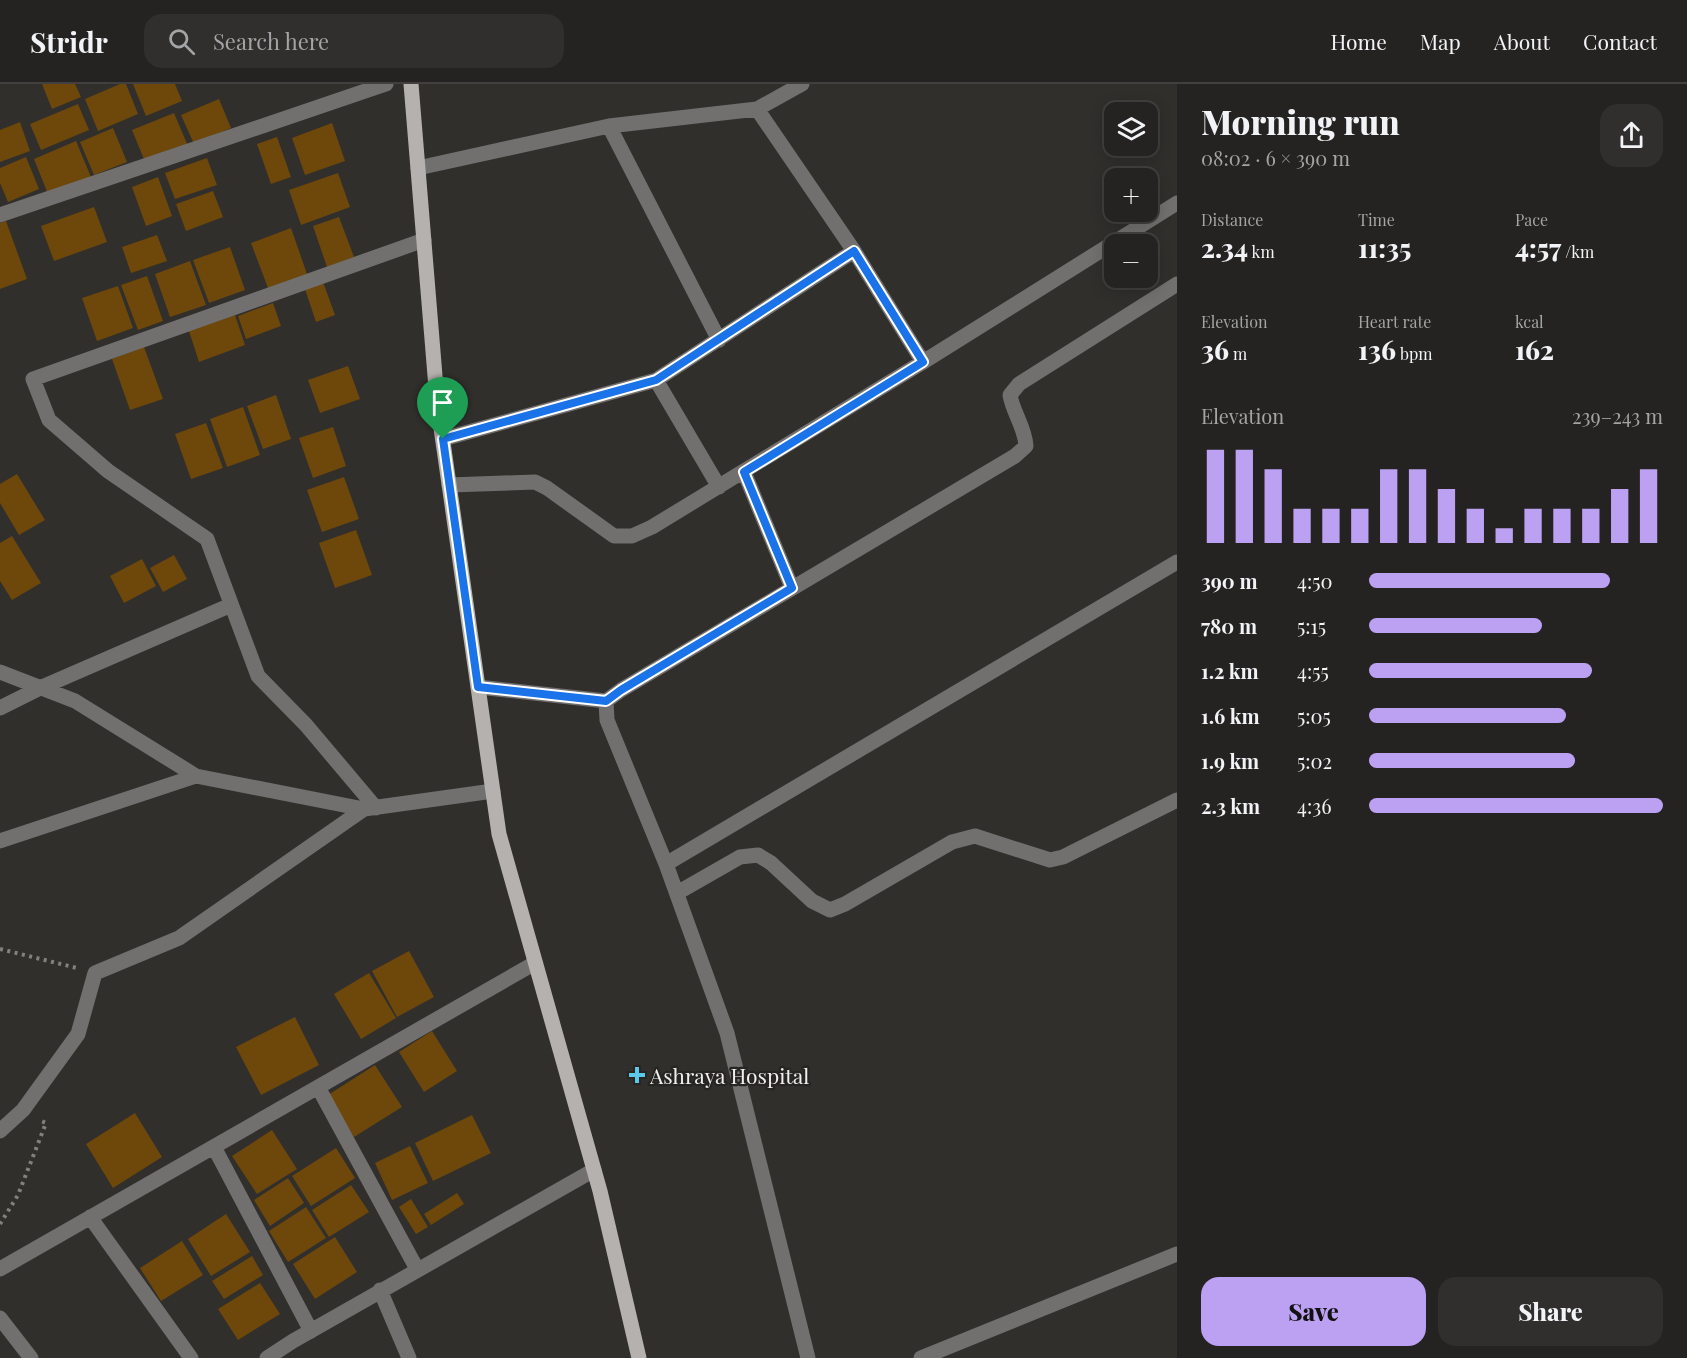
<!DOCTYPE html>
<html lang="en">
<head>
<meta charset="utf-8">
<style>
	body { margin:0; font-family:"Playfair Display",serif; background:#312f2e; color:#f1f3f6; height:100vh; display:flex; flex-direction:column; font-size:22px; white-space:nowrap }
	* { box-sizing:border-box; margin:0 }
	p { font-size:20px; color:#a3a4a5 }
	.icon { flex:none; width:33px; height:33px; fill:none; stroke:currentColor; stroke-width:2; stroke-linecap:round; stroke-linejoin:round }
	.map { position:relative; flex:1; overflow:hidden }
	.panel { display:flex; flex-direction:column; background:#252321; width:510px }
	.panel>* { flex:none }
	.tools { position:absolute; left:1104px; top:18px; display:grid; gap:12px }
	.tools a { display:grid; place-items:center; width:54px; height:54px; border-radius:12px; background:#252321; box-shadow:0 3px 15px #0003,0 0 0 2px #42403f; font-size:30px }
	.pin { position:absolute; display:grid; place-items:center; width:51px; height:51px; color:#fff; margin:-62px -26px; border-radius:50% 50% 50% 0; rotate:-45deg; box-shadow:0 0 6px #0007 }
	.pin .icon { rotate:45deg }
	.round { display:grid; place-items:center; flex:none; width:63px; height:63px; border-radius:18px; background:#312f2e }
	.head { display:flex; align-items:center; justify-content:space-between; height:102px; padding:0 24px }
	h1 { font-size:33px; font-weight:800; line-height:45px }
	.stats { display:grid; grid-template-columns:repeat(3,1fr); gap:9px; height:102px; padding:6px 24px }
	.stats div { display:grid; align-content:center }
	.stats b { font-size:26px; font-weight:800 }
	.stats small { font-size:16px; font-weight:400 }
	.stats p { font-size:16px }
	.chart { height:168px; padding:12px 24px }
	.chart p { display:flex; justify-content:space-between }
	.chart svg { width:100%; height:108px; margin-top:6px; stroke:#bca0f2; stroke-width:6 }
	.primary-button { display:flex; gap:12px; margin-top:auto; padding:12px 24px }
	.primary-button a { flex:1; height:69px; border-radius:18px; background:#bca0f2; color:#111; font-size:24px; font-weight:800; line-height:69px; text-align:center }
	.primary-button a+a { background:#312f2e; color:#f1f3f6 }
	ul { padding:0 24px; list-style:none; font-size:20px }
	li { display:grid; grid-template-columns:96px 72px 1fr; align-items:center; height:45px }
	li i { height:15px; border-radius:8px; background:#bca0f2 }
	header { display:flex; align-items:center; gap:36px; box-sizing:border-box; height:84px; padding:0 30px; background:#252321; border-bottom:2px solid #42403f }
	header strong { font-size:28px }
	nav { display:flex; gap:33px; margin-inline-start:auto; font-size:21px }
	.search { width:420px; height:54px; background:#312f2e; display:flex; align-items:center; gap:15px; box-sizing:border-box; padding:0 21px; border-radius:18px; color:#a3a4a5; font-size:22px }
	main { display:flex; flex:1; min-height:0 }
	.map>svg:first-child { display:block }
	.building { fill:#6e470a }
	.lines { fill:none; stroke-linecap:round; stroke-linejoin:round }
	.path { stroke:#83817e; stroke-width:4; stroke-dasharray:3 4.5; stroke-linecap:butt }
	.minor { stroke:#72706f; stroke-width:15 }
	.primary { stroke:#b4b1ae; stroke-width:15 }
	.route-casing { stroke:#fff; stroke-width:12 }
	.route { stroke:#1a73e8; stroke-width:8 }
	.poi-dot { fill:#5dc7e8; stroke:#272522; stroke-width:2 }
	.labels { text-anchor:middle; dominant-baseline:central; stroke-width:4.5; stroke-linejoin:round; paint-order:stroke }
	.poi-label { font-size:21px; fill:#f0eeec; stroke:#272522; text-anchor:start }
</style>
</head>
<body>
<header>
<strong>Stridr</strong>
<div class="search"><svg class="icon" aria-label="search" viewBox="0 0 24 24"><circle cx="10" cy="10" r="6"/><path d="M15 15l6 6"/></svg>Search here</div>
<nav><a>Home</a><a>Map</a><a>About</a><a>Contact</a></nav>
</header>
<main>
<div class="map">
<svg width="1177" height="1274" viewBox="0 0 1177 1274">
	<rect width="100%" height="100%" fill="#312f2c"/>
	<path class="building" d="M42,0H75L81,13L52,25Z
		M120,0H126L138,30L98,47L85,15Z
		M133,0H175L182,17L146,32Z
		M219,15L231,44L194,60L181,31Z
		M78,20L89,46L41,66L30,40Z
		M174,29L188,62L146,80L132,46Z
		M20,38L30,67L0,78V46Z
		M332,39L345,77L305,91L292,54Z
		M113,44L127,78L94,91L80,58Z
		M277,53L291,93L271,100L257,60Z
		M76,57L91,93L48,110L34,75Z
		M26,73L39,105L8,118L0,99V84Z
		M207,74L217,101L175,115L165,89Z
		M338,89L350,123L301,141L289,106Z
		M158,93L172,132L146,142L132,103Z
		M213,107L223,133L186,147L176,120Z
		M94,123L107,158L54,177L41,142Z
		M339,133L354,173L327,183L313,142Z
		M6,137L27,195L0,205V139Z
		M291,144L307,190L268,204L251,159Z
		M157,151L167,177L131,189L122,163Z
		M230,163L245,206L209,219L193,176Z
		M190,177L206,221L170,233L155,190Z
		M147,192L163,237L138,246L121,201Z
		M323,198L335,231L316,238L305,205Z
		M118,202L133,244L97,257L82,214Z
		M273,219L281,242L246,255L238,232Z
		M235,231L245,261L199,278L189,247Z
		M144,263L163,315L130,326L112,275Z
		M348,282L360,315L320,329L308,296Z
		M276,311L291,355L263,365L247,322Z
		M243,323L260,371L227,383L210,335Z
		M206,339L223,384L191,395L175,350Z
		M333,343L346,382L313,394L299,354Z
		M17,390L45,436L19,451L0,419V400Z
		M344,393L359,435L322,448L307,406Z
		M356,446L372,491L335,504L319,459Z
		M12,452L41,499L12,516L0,497V459Z
		M174,471L187,495L163,508L150,484Z
		M142,475L156,502L124,519L110,492Z
		M409,867L434,913L397,933L372,887Z
		M369,889L396,934L361,955L334,910Z
		M295,933L319,981L261,1011L236,963Z
		M432,947L457,987L424,1008L399,968Z
		M375,981L402,1023L354,1053L328,1011Z
		M135,1029L162,1073L113,1104L86,1060Z
		M472,1031L491,1069L433,1097L415,1059Z
		M272,1046L297,1085L257,1110L232,1072Z
		M410,1062L428,1099L392,1116L375,1079Z
		M336,1064L355,1094L311,1122L292,1092Z
		M288,1094L304,1119L270,1142L254,1116Z
		M351,1101L369,1128L329,1153L312,1126Z
		M457,1109L464,1120L431,1141L424,1130Z
		M411,1115L428,1143L416,1150L399,1123Z
		M306,1123L326,1154L288,1178L269,1147Z
		M226,1130L250,1168L211,1192L188,1155Z
		M335,1153L357,1188L315,1215L293,1180Z
		M182,1157L203,1191L161,1217L140,1184Z
		M252,1172L263,1191L224,1215L212,1197Z
		M260,1199L280,1230L238,1256L218,1225Z"/>
	<g class="lines">
		<path class="path" d="M0,865L77,884
			M0,1140L18,1111L46,1039L39,1036"/>
		<path class="minor" d="M757,25L854,167L923,278
			M609,42L719,256
			M418,84L609,42L757,25L802,0
			M0,131L386,0
			M656,296L719,403
			M443,355L656,296L854,167
			M744,388L792,504
			M449,401L535,398L547,404L614,452H632L652,443L923,278L1177,119
			M0,588L75,617L196,692L364,725L493,707
			M478,603L606,617
			M0,624L40,604L231,521
			M376,724L306,641L258,592L207,455L108,387L49,336L33,295L424,156
			M0,757L196,692
			M666,780L1177,478
			M677,809L740,773L758,771L771,779L812,817L830,826L845,820L952,758L975,752L1050,776L1063,773L1177,716
			M318,1003L417,1185
			M0,1047L23,1026L78,950L95,889L179,854L364,725
			M214,1063L311,1247
			M90,1133L191,1274
			M0,1185L535,879
			M380,1206L409,1274
			M0,1234L31,1274
			M267,1274L293,1257L594,1086
			M808,1274L727,949L666,780L607,636L606,617L621,606L1015,372L1026,362C1025,343 1013,329 1010,311L1019,300L1177,200
			M921,1274L1177,1170"/>
		<path class="primary" d="M411,0L437,316L499,750L600,1107L639,1274"/>
	</g>
	<g class="lines">
		<defs>
			<path id="route" d="M854,167L923,278L744,388L792,504L621,606L606,617L478,603L443,355L656,296Z"/>
		</defs>
		<use href="#route" class="route-casing"/>
		<use href="#route" class="route"/>
	</g>
	<path class="poi-dot" d="M634 982h6v6h6v6h-6v6h-6v-6h-6v-6h6z"/>
	<g class="labels">
		<g class="poi-label">
			<text x="650" y="991">Ashraya Hospital</text>
		</g>
	</g>
</svg>
<div class="tools">
<a><svg class="icon" aria-label="layers" viewBox="0 0 24 24"><path d="M12 4l9 5-9 5-9-5zM3 14l9 5 9-5"/></svg></a>
<a>+</a>
<a>−</a>
</div>
<div class="pin" style="left:443px;top:355px;background:#1e9e55"><svg class="icon" aria-label="arrive" viewBox="0 0 24 24"><path d="M6 21V4h12l-3 4 3 4H6"/></svg></div>
</div>
<section class="panel">
<div class="head"><div><h1>Morning run</h1><p>08:02 · 6 × 390 m</p></div><a class="round"><svg class="icon" aria-label="share" viewBox="0 0 24 24"><path d="M12 15V3M7 8l5-5 5 5M5 13v7h14v-7"/></svg></a></div>
<div class="stats">
<div><p>Distance</p><b>2.34<small> km</small></b></div>
<div><p>Time</p><b>11:35</b></div>
<div><p>Pace</p><b>4:57<small> /km</small></b></div>
</div>
<div class="stats">
<div><p>Elevation</p><b>36<small> m</small></b></div>
<div><p>Heart rate</p><b>136<small> bpm</small></b></div>
<div><p>kcal</p><b>162</b></div>
</div>
<div class="chart"><p><span>Elevation</span>239–243 m</p>
<svg viewBox="0 0 160 44" preserveAspectRatio="none"><path d="M5 44V6M15 44V6M25 44V14M35 44V30M45 44V30M55 44V30M65 44V14M75 44V14M85 44V22M95 44V30M105 44V38M115 44V30M125 44V30M135 44V30M145 44V22M155 44V14"/></svg>
</div>
<ul>
<li><b>390 m</b>4:50<i style="width:82%"></i></li>
<li><b>780 m</b>5:15<i style="width:59%"></i></li>
<li><b>1.2 km</b>4:55<i style="width:76%"></i></li>
<li><b>1.6 km</b>5:05<i style="width:67%"></i></li>
<li><b>1.9 km</b>5:02<i style="width:70%"></i></li>
<li><b>2.3 km</b>4:36<i style="width:100%"></i></li>
</ul>
<div class="primary-button"><a>Save</a><a>Share</a></div>
</section>
</main>
</body>
</html>
